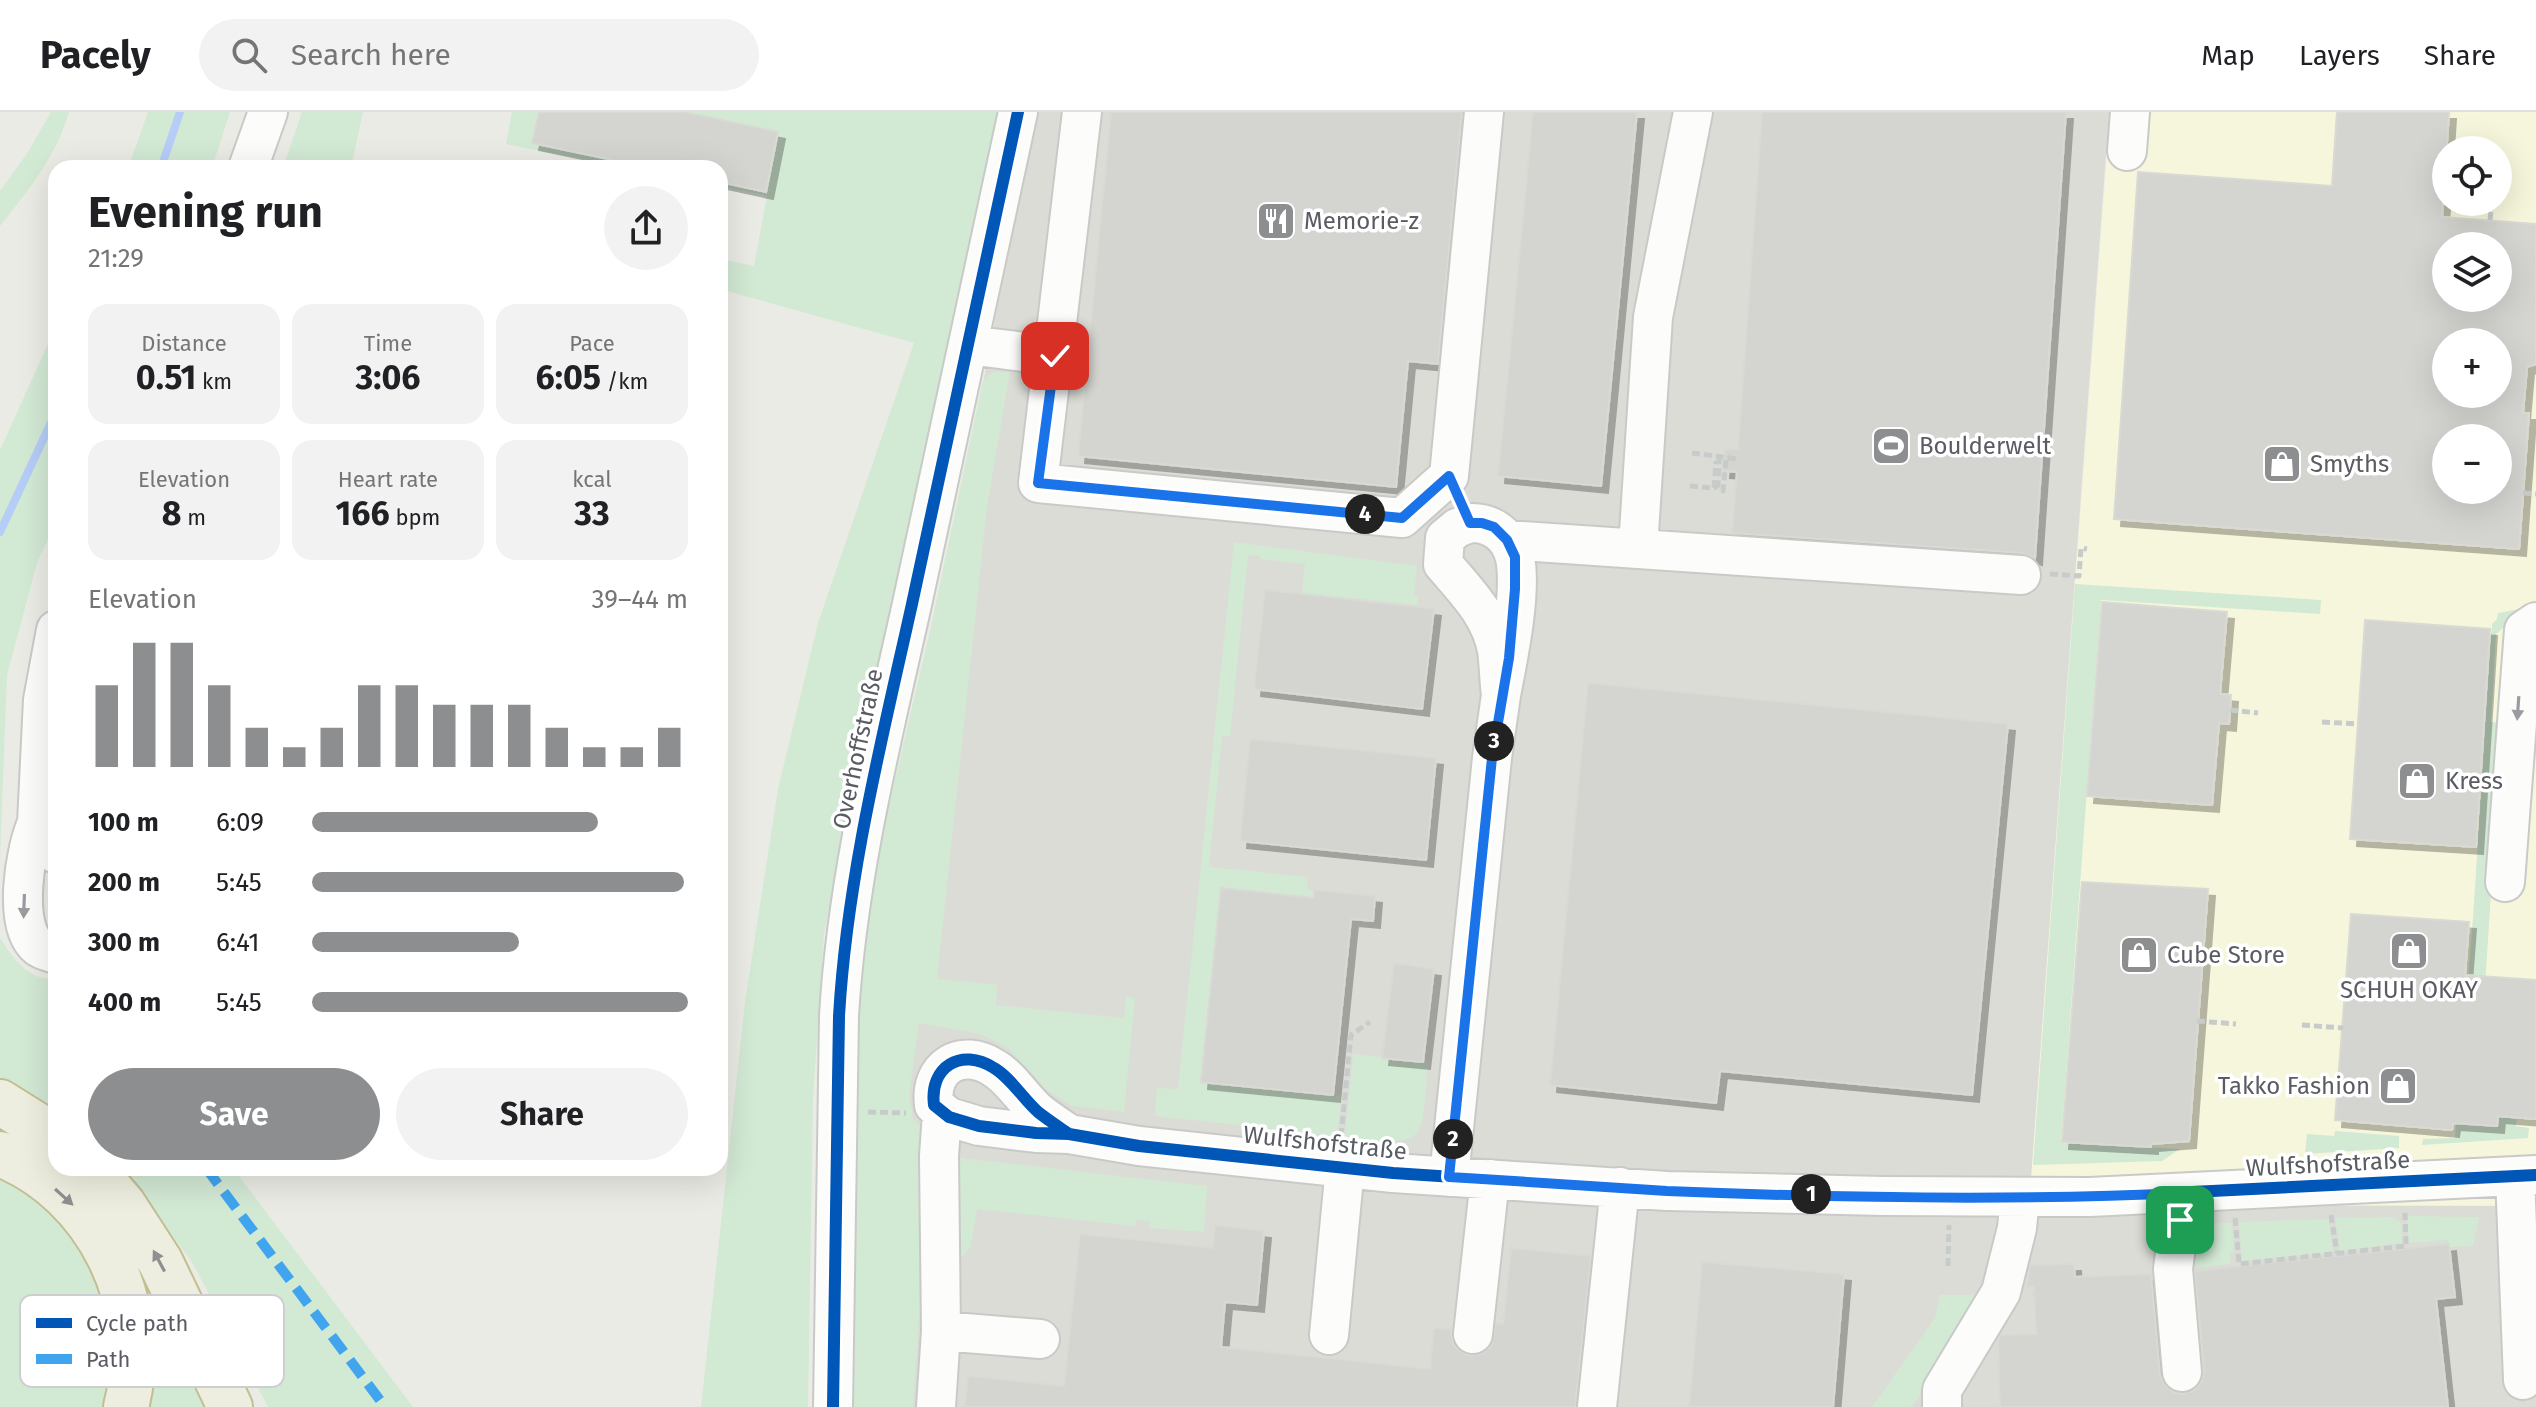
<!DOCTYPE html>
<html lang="en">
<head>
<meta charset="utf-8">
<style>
	body { margin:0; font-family:"Fira Sans",sans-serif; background:#f2f2f2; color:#202124; height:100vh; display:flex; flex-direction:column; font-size:30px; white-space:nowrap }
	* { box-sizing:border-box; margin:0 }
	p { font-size:26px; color:#757577 }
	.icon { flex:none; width:44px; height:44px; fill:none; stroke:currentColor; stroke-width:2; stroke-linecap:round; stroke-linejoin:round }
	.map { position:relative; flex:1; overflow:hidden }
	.sheet { position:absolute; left:48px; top:48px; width:680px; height:1016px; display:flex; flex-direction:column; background:#fff; border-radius:24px; box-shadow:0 8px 32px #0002 }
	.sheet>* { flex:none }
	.fabs { position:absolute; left:2432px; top:24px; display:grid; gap:16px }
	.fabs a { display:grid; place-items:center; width:80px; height:80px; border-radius:50%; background:#fff; box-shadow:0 8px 32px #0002; font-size:40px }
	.pin { position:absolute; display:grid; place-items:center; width:68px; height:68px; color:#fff; margin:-34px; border-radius:16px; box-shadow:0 4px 12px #0006 }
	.km { position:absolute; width:40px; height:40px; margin:-20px; border-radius:50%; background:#222; color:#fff; font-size:22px; line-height:40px; text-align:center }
	.round { display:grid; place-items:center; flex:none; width:84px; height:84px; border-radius:42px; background:#f2f2f2 }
	.overview { display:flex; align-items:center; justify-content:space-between; height:136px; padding:0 40px }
	h1 { font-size:44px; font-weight:700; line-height:60px }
	.figures { display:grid; grid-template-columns:repeat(3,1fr); gap:12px; height:136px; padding:8px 40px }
	.figures div { display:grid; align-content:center; border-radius:20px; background:#f2f2f2; text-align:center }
	.figures b { font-size:34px; font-weight:700 }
	.figures small { font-size:22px; font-weight:400 }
	.figures p { font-size:22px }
	.chart { height:224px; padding:16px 40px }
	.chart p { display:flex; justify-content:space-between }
	.chart svg { width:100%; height:144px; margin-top:8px; stroke:#8d8e90; stroke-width:6 }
	.action { display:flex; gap:16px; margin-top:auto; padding:16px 40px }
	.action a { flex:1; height:92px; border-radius:48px; background:#8d8e90; color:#fff; font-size:32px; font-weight:700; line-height:92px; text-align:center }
	.action a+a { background:#f2f2f2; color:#202124 }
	ul { padding:0 40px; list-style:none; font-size:26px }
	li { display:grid; grid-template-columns:128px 96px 1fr; align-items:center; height:60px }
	li i { height:20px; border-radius:10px; background:#8d8e90 }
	header { display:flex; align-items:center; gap:48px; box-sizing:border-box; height:112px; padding:0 40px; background:#fff; border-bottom:2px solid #e0e0e0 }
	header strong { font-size:38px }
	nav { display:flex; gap:44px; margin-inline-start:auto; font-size:28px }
	.search { width:560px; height:72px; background:#f2f2f2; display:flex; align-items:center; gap:20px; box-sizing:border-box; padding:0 28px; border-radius:44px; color:#757577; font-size:30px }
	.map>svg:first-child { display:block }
	.commercial { fill:#f6f6dc; fill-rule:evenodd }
	.industrial { fill:#dcdcd6 }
	.green { fill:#d2e9d4 }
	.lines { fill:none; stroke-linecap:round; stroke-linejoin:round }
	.stream { stroke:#b6cdf7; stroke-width:8 }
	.building { fill:#d4d4d0; stroke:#dadad4; stroke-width:2; fill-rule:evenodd; filter:url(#shadow) }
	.minor-casing { stroke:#c9c9c8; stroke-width:42 }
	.highway-casing { stroke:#c2be92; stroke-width:48 }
	.path { stroke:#c7ccca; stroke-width:5; stroke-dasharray:8 4; stroke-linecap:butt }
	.minor { stroke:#fcfcfb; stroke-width:38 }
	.highway { stroke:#eeeee0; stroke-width:44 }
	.quiet { stroke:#40a5ee; stroke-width:10; stroke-dasharray:20 10; stroke-linecap:butt }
	.cycleway-casing { stroke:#fff; stroke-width:17 }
	.cycleway { stroke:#0057b8; stroke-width:12 }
	.oneway { fill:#9b9ca0 }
	.oneway2 { fill:#8e8f8f }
	.route-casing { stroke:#fff; stroke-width:16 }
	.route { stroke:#1a73e8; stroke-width:10 }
	.labels { text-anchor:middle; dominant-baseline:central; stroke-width:7; stroke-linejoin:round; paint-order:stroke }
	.poi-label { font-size:24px; fill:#5a5c63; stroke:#fff; text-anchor:start }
	.street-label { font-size:24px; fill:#5a5c63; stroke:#fff }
	.key { fill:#fff; stroke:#ceced0; stroke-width:2 }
	.key-label { font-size:22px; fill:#5a5c63 }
</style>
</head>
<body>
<header>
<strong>Pacely</strong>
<div class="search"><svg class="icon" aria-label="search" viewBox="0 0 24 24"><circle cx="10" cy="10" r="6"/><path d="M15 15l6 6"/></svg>Search here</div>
<nav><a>Map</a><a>Layers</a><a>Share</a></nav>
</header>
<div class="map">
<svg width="2536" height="1295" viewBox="0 0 2536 1295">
	<defs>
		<filter id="shadow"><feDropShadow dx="7" dy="7" stdDeviation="0" flood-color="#0004"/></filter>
	</defs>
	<rect width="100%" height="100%" fill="#ebebe5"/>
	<path class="commercial" d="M2110,0H2536V1094L2029,1093ZM2446,38H2498V90H2446ZM2446,134H2498V186H2446ZM2446,230H2498V282H2446ZM2446,326H2498V378H2446Z"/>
	<path class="industrial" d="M1037,0H2109L2029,1093L2536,1094V1295H890L914,638L1019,81Z"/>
	<path class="green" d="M51,0H69C56,45 28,79 0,114V79L28,40Z
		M148,0H230L212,56H128Z
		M302,0H363L351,56H283Z
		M512,0H998L950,240L860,644L824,822L813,987L808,1295H701L745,890L778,677L818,511L914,231L720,177V147L754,154L767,84L720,74V56H629L506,32Z
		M56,214V410L37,451L7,563L0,746V338Z
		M994,260H1010L987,395L937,867L997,873L996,893L1124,906L1126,885L1135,886L1124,1000L1072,994L1048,979L1008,936L981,922L919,911L909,983L913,1006L931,1027L913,1295H849L851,1000L867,786L930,519L983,268Z
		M1234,430L1417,454L1414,483L1418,485L1417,493L1302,481L1305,452L1260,447V444L1248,443L1230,624H1222L1209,755L1308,765L1307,778L1314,779L1313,785L1220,776L1200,970L1342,984L1337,1024L1155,1004L1157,976L1178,977Z
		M2075,472L2321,488L2320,502L2101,488L2061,1031L2180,1037L2162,1049L2033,1053Z
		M2536,494L2516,505L2496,522L2491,610L2502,611L2476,1013L2498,1015L2499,1005L2517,1007L2516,1014L2529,1016L2528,1026L2422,1033L2423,1027L2455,1026L2473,806L2492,512L2497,507L2498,501Z
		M0,826C15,848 27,868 56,867V1003L0,972Z
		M1353,942L1428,951C1420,1033 1431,1034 1345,1025Z
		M0,1010L22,1021L56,1047V1056H66L110,1102L220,1295H0Z
		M2335,1019L2399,1024V1036L2305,1042L2307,1022L2334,1024Z
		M951,1045L1207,1074L1204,1120L1149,1116V1109L1136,1108L1135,1114L977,1097L971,1134L958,1150Z
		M118,1056H233L413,1295H268L192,1150L149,1092Z
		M2407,1104L2479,1105L2473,1134L2449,1135L2448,1128L2409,1131Z
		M2393,1105L2402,1111L2401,1131L2340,1139L2335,1106Z
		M2329,1107L2333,1140L2242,1149L2239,1110Z
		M2232,1111L2234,1141H2230L2231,1152L2184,1157L2190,1112Z
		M1940,1183H1979L1935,1265L1911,1295H1872L1935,1206Z"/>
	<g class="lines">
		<path class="stream" d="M161,56L180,0
			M0,420L56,300"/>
	</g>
	<path class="building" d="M539,0H684L778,20L766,80L720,70V56H651L532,31Z
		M1111,0H1462L1438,252L1408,249L1396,375L1078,344Z
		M1533,0H1637L1601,374L1498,364Z
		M1762,0H2066L2035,446L2022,441L1732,421L1737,360L1723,359L1725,337H1738Z
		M2337,0H2449L2442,105L2536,112V252L2527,255L2523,301H2529L2519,437L2114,407L2138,60L2332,74ZM2446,134H2498V186H2446ZM2446,230H2498V282H2446ZM2446,326H2498V378H2446Z
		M1265,478L1434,497L1422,597L1254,577Z
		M2102,490L2227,500L2220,582L2231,583L2230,598L2229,612L2219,611L2212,693L2087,684Z
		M2365,508L2490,517L2476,735L2350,727Z
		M1588,571L2008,612L1972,983L1720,959L1716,991L1550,973Z
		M1250,627L1436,646L1426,748L1240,729Z
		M2082,770L2208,777L2189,1029L2151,1032V1035L2062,1030Z
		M1221,776L1314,786V778L1375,784L1373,809L1351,807L1333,983L1201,970Z
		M2351,802L2469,810L2465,863L2536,868V1007L2498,1004L2497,1014L2453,1011L2452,1018L2335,1008Z
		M1394,851L1434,857L1423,950L1382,946Z
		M1215,1113L1264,1119L1257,1193L1225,1190L1221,1235L1430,1257L1434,1216L1451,1217L1453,1232L1459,1239L1470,1244L1483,1242L1491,1234L1496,1211L1503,1212L1511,1136L1591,1144L1575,1295H965L968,1264L1064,1274L1080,1122L1213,1136Z
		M2449,1132L2455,1185L2436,1187L2448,1295H2000L1998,1228L2001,1223L2036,1222L2034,1174L2027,1175L2030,1153L2074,1152L2075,1165L2151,1162L2160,1263L2164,1273L2173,1280L2183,1282L2195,1278L2202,1269L2204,1259L2195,1159Z
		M1702,1150L1844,1162L1833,1295H1689Z"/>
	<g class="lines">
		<defs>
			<path id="minor" d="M1082,0L1038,371L1402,406L1449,364L1484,0
				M2127,39L2130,0
				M248,56L268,0
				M969,233L1055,244
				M1470,411C1492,410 1510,424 1515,446C1522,481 1508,547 1501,583C1499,568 1499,553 1497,538C1490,502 1466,479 1443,452L1445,426L1457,416Z
				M1507,428L2021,463
				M1638,436L1653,205L1693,0
				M37,711L43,588L56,518
				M56,742L52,729L37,711C25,737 12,814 38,835C43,839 50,840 56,842
				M2505,770L2524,518L2536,510
				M942,1001L939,1044L941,1219L1040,1227
				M1069,1022C1059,1015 1048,1008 1038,1000C1023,987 1011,966 994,956C961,935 929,955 934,993L949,1005L979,1014L1036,1021L1069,1022L1139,1034L1393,1061L1667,1079L1883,1084L2090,1085L2536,1063
				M2515,1064L2523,1268
				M1449,1065L1492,646L1501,583
				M1473,1222L1490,1067
				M1329,1223L1345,1055
				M2182,1260L2173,1157L2183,1081
				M833,1295L839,904C847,765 882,627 912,492C948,328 984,164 1018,0
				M936,1295L941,1219
				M1597,1295L1620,1075
				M1942,1295V1278L2001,1180L2017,1116L2020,1085"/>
			<path id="highway" d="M0,990L56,1025
				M0,1042C98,1081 152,1194 126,1295
				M92,1056L123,1092L160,1149L230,1295"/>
		</defs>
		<use href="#minor" class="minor-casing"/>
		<use href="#highway" class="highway-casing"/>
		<path class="path" d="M2490,108L2492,90
			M1692,341L1737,347
			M1690,374L1714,376L1716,351L1719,349L1718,375L1723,379L1726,346
			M2523,381L2536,382
			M2050,462L2079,464L2081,436L2087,437
			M2230,598L2258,601
			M2322,610L2358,612
			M2197,909L2236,912
			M2302,913L2343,916
			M868,1000L906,1001
			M1341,1024L1351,923L1370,910
			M2331,1103L2337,1141
			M2235,1106L2239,1152L2406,1134L2405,1101
			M1948,1154L1949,1113"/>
		<use href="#minor" class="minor"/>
		<use href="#highway" class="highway"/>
		<path class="quiet" d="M206,1056L385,1295"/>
		<defs>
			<path id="cycleway" d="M1069,1022C1059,1015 1048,1008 1038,1000C1023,987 1011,966 994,956C961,935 929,955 934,993L949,1005L979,1014L1036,1021L1069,1022L1139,1034L1393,1061L1667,1079L1883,1084L2090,1085L2536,1063
				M833,1295L839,904C847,765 882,627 912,492C948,328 984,164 1018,0"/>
		</defs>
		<use href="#cycleway" class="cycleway-casing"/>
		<use href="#cycleway" class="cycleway"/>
	</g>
	<defs><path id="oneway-solid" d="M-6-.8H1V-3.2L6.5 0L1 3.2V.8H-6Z" transform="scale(2)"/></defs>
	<g class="oneway">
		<use href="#oneway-solid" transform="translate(2518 596) rotate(94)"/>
		<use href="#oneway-solid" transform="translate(24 794) rotate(92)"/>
	</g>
	<g class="oneway2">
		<use href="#oneway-solid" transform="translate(64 1085) rotate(42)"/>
		<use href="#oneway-solid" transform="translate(159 1149) rotate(-118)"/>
	</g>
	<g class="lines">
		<defs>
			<path id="route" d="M1055,244L1038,371L1402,406L1449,364L1470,411H1482L1494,415L1507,428L1515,445V477L1509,546L1492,646L1449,1065C1522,1069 1595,1075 1667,1079C1839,1086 2012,1089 2183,1081L2180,1108"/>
		</defs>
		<use href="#route" class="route-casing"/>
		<use href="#route" class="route"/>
	</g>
	<defs>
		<symbol id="restaurant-square" viewBox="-11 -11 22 22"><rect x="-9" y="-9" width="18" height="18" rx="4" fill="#8d8e90" stroke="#fff"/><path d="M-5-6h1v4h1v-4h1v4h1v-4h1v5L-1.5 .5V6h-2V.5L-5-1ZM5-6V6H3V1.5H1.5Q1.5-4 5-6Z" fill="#fff"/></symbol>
		<symbol id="stadium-square" viewBox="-11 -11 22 22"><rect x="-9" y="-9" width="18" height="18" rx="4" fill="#8d8e90" stroke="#fff"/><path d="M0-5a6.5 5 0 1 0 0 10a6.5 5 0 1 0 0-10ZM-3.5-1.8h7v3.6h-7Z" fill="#fff"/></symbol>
		<symbol id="shop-square" viewBox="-11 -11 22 22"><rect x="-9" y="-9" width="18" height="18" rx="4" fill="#8d8e90" stroke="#fff"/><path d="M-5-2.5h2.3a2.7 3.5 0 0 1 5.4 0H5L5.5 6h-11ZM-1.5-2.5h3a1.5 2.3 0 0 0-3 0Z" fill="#fff"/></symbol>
	</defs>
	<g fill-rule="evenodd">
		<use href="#restaurant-square" x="1254" y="87" width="44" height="44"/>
		<use href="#stadium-square" x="1869" y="312" width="44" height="44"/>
		<use href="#shop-square" x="2260" y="330" width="44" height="44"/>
		<use href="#shop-square" x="2395" y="647" width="44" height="44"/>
		<use href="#shop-square" x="2387" y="817" width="44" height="44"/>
		<use href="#shop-square" x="2117" y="821" width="44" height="44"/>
		<use href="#shop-square" x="2376" y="952" width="44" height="44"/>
	</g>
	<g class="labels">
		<g class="poi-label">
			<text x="1304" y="109">Memorie-z</text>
			<text x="1919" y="334">Boulderwelt</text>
			<text x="2310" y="352">Smyths</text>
			<text x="2445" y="669">Kress</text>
			<text x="2167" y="843">Cube Store</text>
			<text x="2409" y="878" text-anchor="middle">SCHUH OKAY</text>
			<text x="2370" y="974" text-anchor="end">Takko Fashion</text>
		</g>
		<g class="street-label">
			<text transform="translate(858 637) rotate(-78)">Overhoffstraße</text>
			<text transform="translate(1325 1031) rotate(6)">Wulfshofstraße</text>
			<text transform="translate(2328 1052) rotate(-3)">Wulfshofstraße</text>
		</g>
	</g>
	<rect x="20" y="1183" width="264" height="92" rx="12" class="key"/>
	<rect x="36" y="1206" width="36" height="10" fill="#0057b8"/>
	<rect x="36" y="1242" width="36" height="10" fill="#40a5ee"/>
	<g class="key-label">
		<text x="86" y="1219">Cycle path</text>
		<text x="86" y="1255">Path</text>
	</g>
</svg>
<div class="fabs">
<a><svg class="icon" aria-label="locate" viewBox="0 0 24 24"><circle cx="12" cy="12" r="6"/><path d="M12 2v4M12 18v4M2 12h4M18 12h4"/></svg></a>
<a><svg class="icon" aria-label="layers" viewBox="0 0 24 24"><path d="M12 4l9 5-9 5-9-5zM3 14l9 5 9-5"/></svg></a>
<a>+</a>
<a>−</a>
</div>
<div class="pin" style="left:2180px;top:1108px;background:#1e9e55"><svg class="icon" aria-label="arrive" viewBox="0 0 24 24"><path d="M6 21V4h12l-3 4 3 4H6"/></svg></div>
<div class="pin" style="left:1055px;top:244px;background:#d93025"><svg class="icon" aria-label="check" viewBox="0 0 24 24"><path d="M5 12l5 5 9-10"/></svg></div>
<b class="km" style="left:1811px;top:1082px">1</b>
<b class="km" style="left:1453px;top:1027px">2</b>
<b class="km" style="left:1494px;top:629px">3</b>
<b class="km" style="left:1365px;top:402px">4</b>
<section class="sheet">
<div class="overview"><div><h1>Evening run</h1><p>21:29</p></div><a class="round"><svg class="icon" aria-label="share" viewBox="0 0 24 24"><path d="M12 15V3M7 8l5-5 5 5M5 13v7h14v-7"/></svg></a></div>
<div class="figures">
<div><p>Distance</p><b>0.51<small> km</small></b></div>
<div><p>Time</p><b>3:06</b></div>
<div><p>Pace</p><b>6:05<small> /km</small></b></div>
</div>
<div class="figures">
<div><p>Elevation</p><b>8<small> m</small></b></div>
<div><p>Heart rate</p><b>166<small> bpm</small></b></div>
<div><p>kcal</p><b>33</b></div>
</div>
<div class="chart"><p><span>Elevation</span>39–44 m</p>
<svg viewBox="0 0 160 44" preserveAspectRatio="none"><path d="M5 44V19M15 44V6M25 44V6M35 44V19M45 44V32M55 44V38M65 44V32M75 44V19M85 44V19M95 44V25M105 44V25M115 44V25M125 44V32M135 44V38M145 44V38M155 44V32"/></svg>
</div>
<ul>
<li><b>100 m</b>6:09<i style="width:76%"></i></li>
<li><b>200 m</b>5:45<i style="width:99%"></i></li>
<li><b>300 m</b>6:41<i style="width:55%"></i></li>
<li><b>400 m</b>5:45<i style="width:100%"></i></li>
</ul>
<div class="action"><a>Save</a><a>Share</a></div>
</section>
</div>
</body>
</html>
